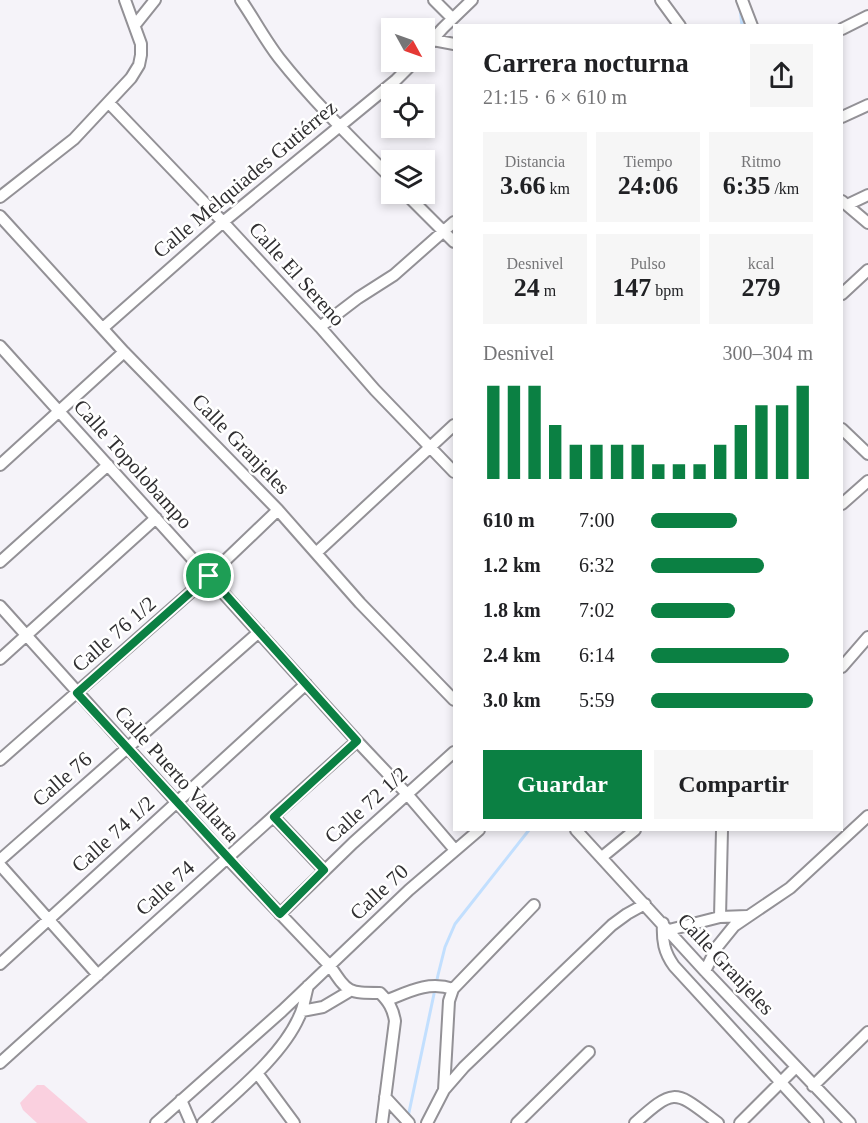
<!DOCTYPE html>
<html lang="es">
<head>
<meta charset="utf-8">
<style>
	body { margin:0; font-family:"Times New Roman",serif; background:#f6f6f6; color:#202124; height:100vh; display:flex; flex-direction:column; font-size:22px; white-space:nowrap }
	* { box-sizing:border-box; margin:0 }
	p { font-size:20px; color:#757577 }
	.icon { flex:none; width:33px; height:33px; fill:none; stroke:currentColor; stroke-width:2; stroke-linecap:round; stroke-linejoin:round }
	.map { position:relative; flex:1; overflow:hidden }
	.drawer { position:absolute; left:453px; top:24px; width:390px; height:807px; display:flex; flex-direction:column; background:#fff; border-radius:0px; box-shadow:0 3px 9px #0003 }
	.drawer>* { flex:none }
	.needle { width:39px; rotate:130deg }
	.controls { position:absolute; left:381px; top:18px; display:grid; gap:12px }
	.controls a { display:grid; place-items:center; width:54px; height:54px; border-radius:0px; background:#fff; box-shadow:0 3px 9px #0003; font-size:30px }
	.pin { position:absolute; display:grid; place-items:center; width:51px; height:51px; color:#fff; margin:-26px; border:3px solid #fff; border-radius:50%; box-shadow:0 2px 6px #0007 }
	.round { display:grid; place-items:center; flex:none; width:63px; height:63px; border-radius:0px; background:#f6f6f6 }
	.headline { display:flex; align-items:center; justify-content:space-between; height:102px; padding:0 30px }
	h1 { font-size:27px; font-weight:800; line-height:45px }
	.stats { display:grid; grid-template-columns:repeat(3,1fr); gap:9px; height:102px; padding:6px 30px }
	.stats div { display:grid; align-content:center; border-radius:0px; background:#f6f6f6; text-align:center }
	.stats b { font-size:26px; font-weight:800 }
	.stats small { font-size:16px; font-weight:400 }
	.stats p { font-size:16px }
	.chart { height:168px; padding:12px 30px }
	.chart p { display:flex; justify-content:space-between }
	.chart svg { width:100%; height:108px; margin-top:6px; stroke:#0b8043; stroke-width:6 }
	.cta { display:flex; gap:12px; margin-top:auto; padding:12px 30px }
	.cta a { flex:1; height:69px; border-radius:0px; background:#0b8043; color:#fff; font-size:24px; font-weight:800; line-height:69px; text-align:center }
	.cta a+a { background:#f6f6f6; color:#202124 }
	ul { padding:0 30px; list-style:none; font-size:20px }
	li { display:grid; grid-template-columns:96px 72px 1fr; align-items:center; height:45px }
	li i { height:15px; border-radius:8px; background:#0b8043 }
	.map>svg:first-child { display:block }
	.green { fill:#fad0df }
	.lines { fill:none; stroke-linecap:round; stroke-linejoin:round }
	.stream { stroke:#c2dffe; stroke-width:3 }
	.minor-casing { stroke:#939196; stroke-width:14 }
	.minor { stroke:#fff; stroke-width:10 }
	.route-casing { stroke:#fff; stroke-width:12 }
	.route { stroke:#0b8043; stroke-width:8 }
	.labels { text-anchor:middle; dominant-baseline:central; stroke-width:5; stroke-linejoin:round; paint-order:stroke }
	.street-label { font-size:21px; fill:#302f31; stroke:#fff }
</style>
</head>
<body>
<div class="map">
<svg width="868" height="1123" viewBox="0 0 868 1123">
	<rect width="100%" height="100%" fill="#f5f3f9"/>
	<path class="green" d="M37,1085H44L88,1123H37L23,1110L20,1103Z"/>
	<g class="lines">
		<path class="stream" d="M740,8L742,26
			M408,1117L438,975L445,947L455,924L529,830"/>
		<defs>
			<path id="minor" d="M241,0C254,19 265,40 279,58C313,101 353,140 392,179
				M434,0L452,18
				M661,0L680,26
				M742,0L752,26
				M135,25L155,0
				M842,29L868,16
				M433,40L454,44
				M424,49L443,28L472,0
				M109,103L223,222L320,327L375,390L454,472
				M842,117L868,105
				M406,194L454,242
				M0,197L74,139L131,78L139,65L141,55V44L125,0
				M842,201L868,223
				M847,205L868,195
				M0,216L124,352L278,510L360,603L454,700
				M842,294L868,270
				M320,327L358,298L394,275L454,222
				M103,328L223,222L396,80L414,62
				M0,346L357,741L407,794L455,850
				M842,429L868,454
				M0,465L124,352
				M842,504L868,481
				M316,553L454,425
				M0,562L108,465
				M0,606L227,858L330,966C348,993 348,993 380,993C389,1002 393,1009 395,1021L382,1123
				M0,659L156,518
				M842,667L868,637
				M0,760L209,576L278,510
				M274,817L324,870
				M576,830L705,971L850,1123
				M722,830L720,917L747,916
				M602,857L635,830
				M0,860L259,632
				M0,865L98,975
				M280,914L353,843L454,752
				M663,923C662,941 664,952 674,966L818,1123
				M669,930L720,917
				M0,964L306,684
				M705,971L717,947L734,926L790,888L868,816
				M388,1000C410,991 429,981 453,989
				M302,1011L323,1007L350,991
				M0,1063L357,741
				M257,1073L294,1123
				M813,1086L868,1032
				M444,1090L449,1001L453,989L534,905
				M385,1097L409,1123
				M181,1100L191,1123
				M156,1123L282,1011L409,890L479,830
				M203,1123C234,1094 282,1056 299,1017C304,1008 305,996 308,986
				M427,1123L444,1090L464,1067L612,925L627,914L645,904
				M517,1123L589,1052
				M635,1123C676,1086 675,1091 718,1123
				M740,1123L796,1067"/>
		</defs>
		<use href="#minor" class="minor-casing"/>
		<use href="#minor" class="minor"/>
	</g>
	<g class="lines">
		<defs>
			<path id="route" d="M209,576L357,741L274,817L324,870L280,914L77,693Z"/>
		</defs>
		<use href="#route" class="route-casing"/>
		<use href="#route" class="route"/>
	</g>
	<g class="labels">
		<g class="street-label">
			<text transform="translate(245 179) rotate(-40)">Calle Melquiades Gutiérrez</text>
			<text transform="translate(297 274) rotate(48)">Calle El Sereno</text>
			<text transform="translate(241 444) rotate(46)">Calle Granjeles</text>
			<text transform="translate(133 464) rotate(48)">Calle Topolobampo</text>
			<text transform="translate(114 634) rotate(-41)">Calle 76 1/2</text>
			<text transform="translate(177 774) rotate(48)">Calle Puerto Vallarta</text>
			<text transform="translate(62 779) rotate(-41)">Calle 76</text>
			<text transform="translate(366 805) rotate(-42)">Calle 72 1/2</text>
			<text transform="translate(113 834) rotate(-42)">Calle 74 1/2</text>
			<text transform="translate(165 888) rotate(-42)">Calle 74</text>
			<text transform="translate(379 892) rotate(-43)">Calle 70</text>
			<text transform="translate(726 964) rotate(47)">Calle Granjeles</text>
		</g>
	</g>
</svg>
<div class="controls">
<a><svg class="needle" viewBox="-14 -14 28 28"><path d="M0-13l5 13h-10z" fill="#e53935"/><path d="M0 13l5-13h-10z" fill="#757577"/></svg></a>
<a><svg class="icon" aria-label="locate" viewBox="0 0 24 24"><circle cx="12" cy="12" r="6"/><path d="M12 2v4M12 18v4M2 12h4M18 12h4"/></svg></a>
<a><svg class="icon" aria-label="layers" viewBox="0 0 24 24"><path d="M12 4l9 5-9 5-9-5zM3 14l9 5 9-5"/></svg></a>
</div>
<div class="pin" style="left:209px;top:576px;background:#1e9e55"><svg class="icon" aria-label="arrive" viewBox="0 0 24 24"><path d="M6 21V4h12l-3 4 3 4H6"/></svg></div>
<section class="drawer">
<div class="headline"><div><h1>Carrera nocturna</h1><p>21:15 · 6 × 610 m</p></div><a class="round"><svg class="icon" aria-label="share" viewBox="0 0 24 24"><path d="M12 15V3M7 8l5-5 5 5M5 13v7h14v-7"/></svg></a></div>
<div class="stats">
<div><p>Distancia</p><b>3.66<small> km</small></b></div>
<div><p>Tiempo</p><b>24:06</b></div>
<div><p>Ritmo</p><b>6:35<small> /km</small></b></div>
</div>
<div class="stats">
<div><p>Desnivel</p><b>24<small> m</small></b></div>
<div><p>Pulso</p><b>147<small> bpm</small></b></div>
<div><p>kcal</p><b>279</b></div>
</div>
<div class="chart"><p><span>Desnivel</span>300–304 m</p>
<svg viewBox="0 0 160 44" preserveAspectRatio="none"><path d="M5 44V6M15 44V6M25 44V6M35 44V22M45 44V30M55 44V30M65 44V30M75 44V30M85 44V38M95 44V38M105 44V38M115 44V30M125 44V22M135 44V14M145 44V14M155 44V6"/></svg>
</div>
<ul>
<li><b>610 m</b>7:00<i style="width:53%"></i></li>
<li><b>1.2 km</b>6:32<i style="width:70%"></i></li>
<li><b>1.8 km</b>7:02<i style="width:52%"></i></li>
<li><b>2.4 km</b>6:14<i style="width:85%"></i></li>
<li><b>3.0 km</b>5:59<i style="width:100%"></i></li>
</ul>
<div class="cta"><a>Guardar</a><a>Compartir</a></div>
</section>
</div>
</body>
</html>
